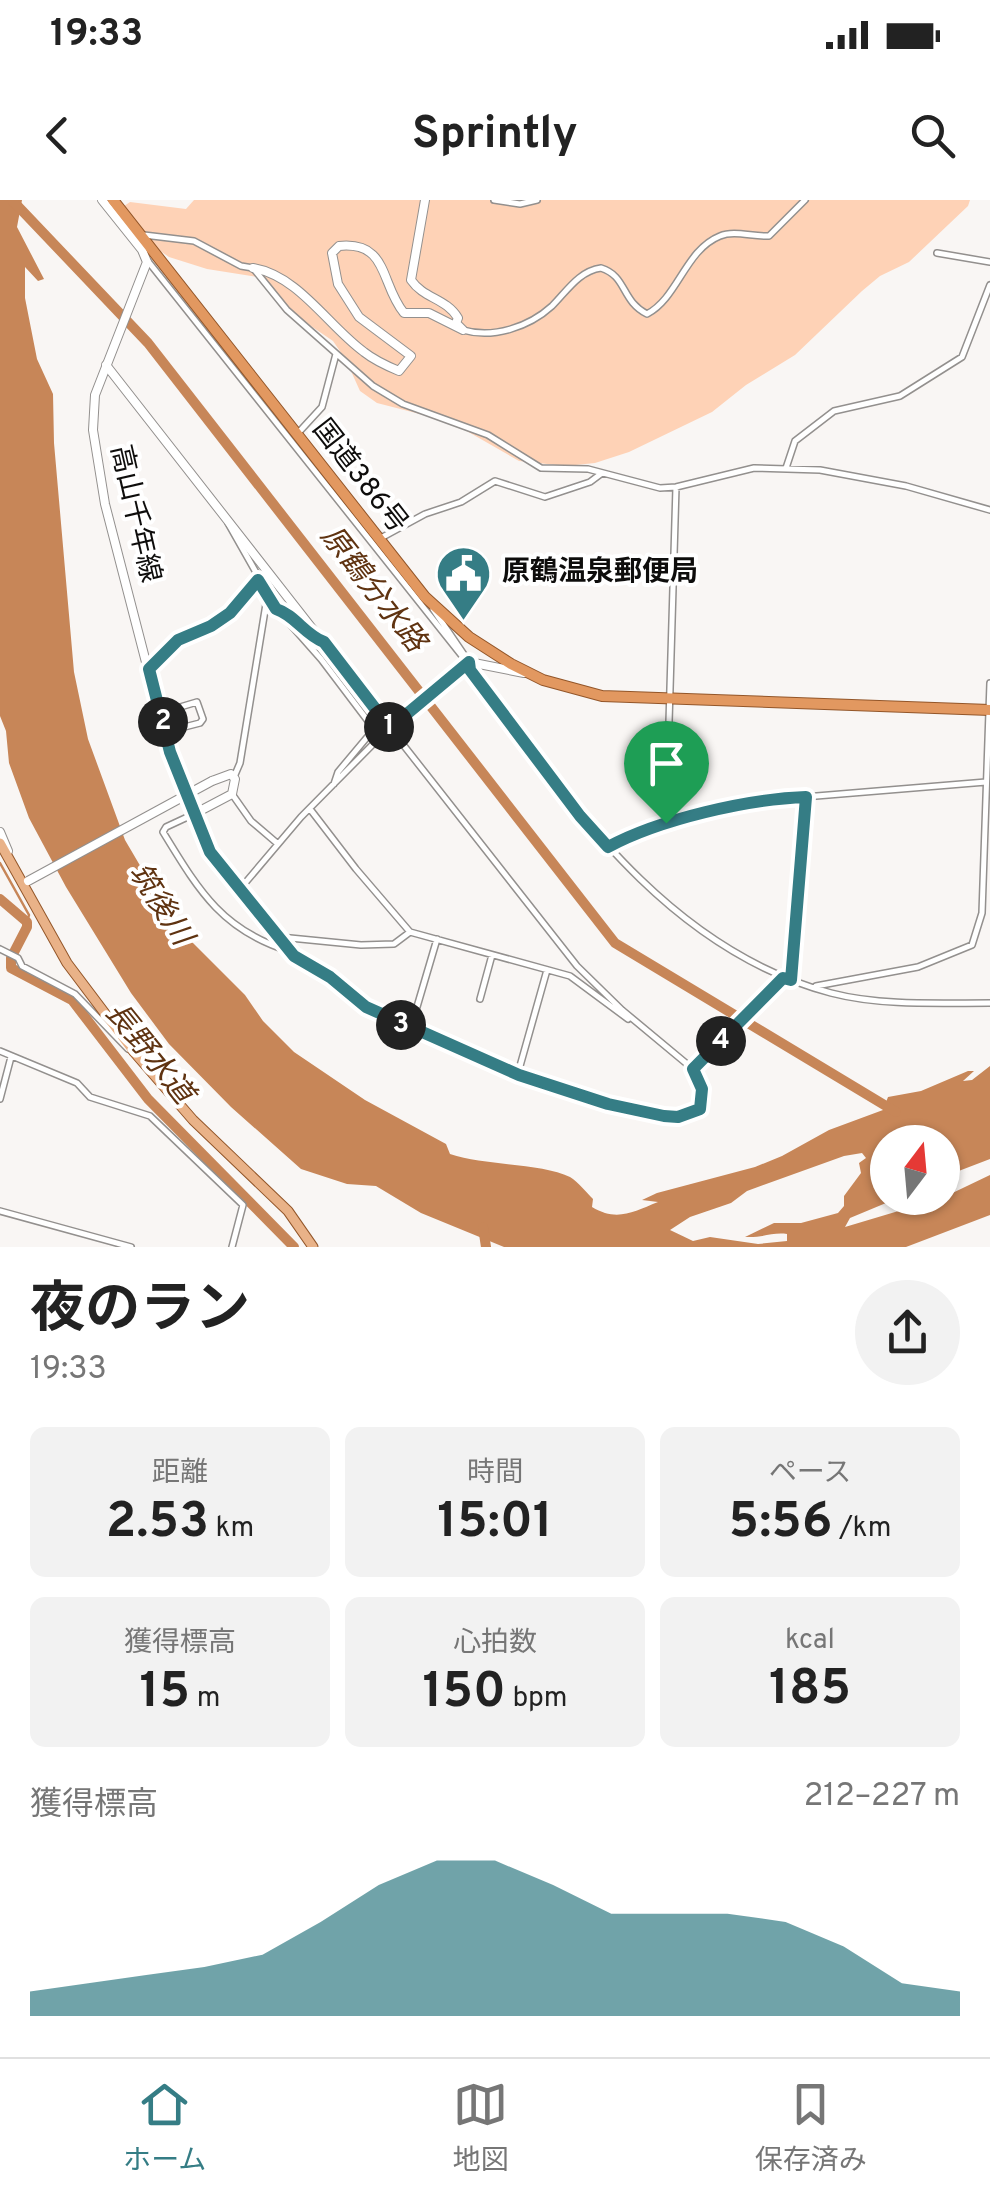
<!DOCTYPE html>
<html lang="ja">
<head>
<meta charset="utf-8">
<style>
	body { margin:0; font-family:Overpass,"Noto Sans JP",sans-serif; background:#f2f2f2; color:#222; height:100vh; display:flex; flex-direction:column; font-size:38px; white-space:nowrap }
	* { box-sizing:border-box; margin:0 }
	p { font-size:32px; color:#767676 }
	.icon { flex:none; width:55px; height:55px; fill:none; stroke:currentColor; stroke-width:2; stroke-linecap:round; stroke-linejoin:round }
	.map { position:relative; height:1047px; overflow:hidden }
	.sheet { display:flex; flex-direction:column; background:#fff; flex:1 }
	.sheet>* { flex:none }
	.needle { width:65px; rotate:16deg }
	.fabs { position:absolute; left:870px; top:925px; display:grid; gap:20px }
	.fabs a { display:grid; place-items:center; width:90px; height:90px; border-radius:50%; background:#fff; box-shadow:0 2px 8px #0004; font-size:50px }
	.pin { position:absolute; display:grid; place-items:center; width:85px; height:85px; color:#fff; margin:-102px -42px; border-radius:50% 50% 50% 0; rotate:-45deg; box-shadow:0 0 10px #0007 }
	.pin .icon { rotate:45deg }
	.km { position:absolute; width:50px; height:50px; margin:-25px; border-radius:50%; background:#222; color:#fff; font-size:28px; line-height:50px; text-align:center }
	.round { display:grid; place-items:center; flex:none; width:105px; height:105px; border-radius:52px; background:#f2f2f2 }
	.head { display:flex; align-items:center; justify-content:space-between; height:170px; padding:0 30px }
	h1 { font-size:55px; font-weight:700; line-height:75px }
	.figures { display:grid; grid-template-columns:repeat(3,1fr); gap:15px; height:170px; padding:10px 30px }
	.figures div { display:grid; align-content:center; border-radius:15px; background:#f2f2f2; text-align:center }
	.figures b { font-size:50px; font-weight:700 }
	.figures small { font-size:28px; font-weight:400 }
	.figures p { font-size:28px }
	.chart { height:280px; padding:20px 30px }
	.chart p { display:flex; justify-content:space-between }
	.chart svg { width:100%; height:180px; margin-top:10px; fill:#357d85; opacity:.7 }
	.status { display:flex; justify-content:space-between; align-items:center; height:70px; padding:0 50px; background:#fff; direction:ltr }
	.status svg { height:28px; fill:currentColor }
	header { display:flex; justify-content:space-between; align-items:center; height:130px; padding:0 30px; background:#fff; font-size:45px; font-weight:700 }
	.tab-bar { display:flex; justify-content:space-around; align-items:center; height:140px; border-top:2px solid #e0e0e0; background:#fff; font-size:28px; color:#767676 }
	.tab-bar a { display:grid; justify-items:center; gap:5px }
	.tab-bar .active { color:#357d85 }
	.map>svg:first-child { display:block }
	.green { fill:#fed2b6 }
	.water { fill:#c78658; fill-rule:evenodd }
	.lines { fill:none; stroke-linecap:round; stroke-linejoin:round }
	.stream { stroke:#c78658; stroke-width:2.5 }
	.river { stroke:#c78658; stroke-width:10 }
	.minor-casing { stroke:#93908e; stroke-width:8 }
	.tertiary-casing { stroke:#93908e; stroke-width:10 }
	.secondary-casing { stroke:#93908e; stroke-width:10 }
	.primary-casing { stroke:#935629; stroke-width:11 }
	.trunk-casing { stroke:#935629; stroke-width:12 }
	.minor { stroke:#fff; stroke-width:5 }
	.tertiary { stroke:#fff; stroke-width:8 }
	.secondary { stroke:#fff; stroke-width:8 }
	.primary { stroke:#e9b288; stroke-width:9 }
	.trunk { stroke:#e29860; stroke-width:10 }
	.secondary-bridge-casing { stroke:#93908e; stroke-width:10; stroke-linecap:butt }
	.secondary-bridge { stroke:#fff; stroke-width:8 }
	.route-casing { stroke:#fff; stroke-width:20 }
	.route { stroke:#357d85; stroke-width:12 }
	.labels { text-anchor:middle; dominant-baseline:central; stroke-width:8; stroke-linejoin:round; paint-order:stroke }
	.street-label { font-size:28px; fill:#0e0d0c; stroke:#fff }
	.poi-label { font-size:28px; font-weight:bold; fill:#0e0d0c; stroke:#fff; text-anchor:start }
	.water-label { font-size:30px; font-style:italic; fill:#5f3311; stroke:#fff }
</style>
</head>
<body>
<div class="status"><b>19:33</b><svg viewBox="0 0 49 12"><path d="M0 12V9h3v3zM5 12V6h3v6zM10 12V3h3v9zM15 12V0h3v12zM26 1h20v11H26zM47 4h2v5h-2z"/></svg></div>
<header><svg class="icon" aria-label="back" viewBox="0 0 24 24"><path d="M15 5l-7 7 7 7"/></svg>Sprintly<svg class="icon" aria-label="search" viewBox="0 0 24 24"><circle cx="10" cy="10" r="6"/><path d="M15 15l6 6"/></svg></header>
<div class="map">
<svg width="990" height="1047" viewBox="0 0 990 1047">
	<rect width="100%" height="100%" fill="#f9f6f4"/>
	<path class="green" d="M194,0H970L968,6L909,62L880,76L862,91L795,155L746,185L712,212L629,252L595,263L566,266L519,261L451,222L377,203L360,191L346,160L333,141L302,120L257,77L207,69L169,57L144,40L121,8L130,2L186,9Z"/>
	<path class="water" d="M0,0H22L17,27L44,79L38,81L25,67V98L37,159L53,194L54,243L74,472L88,539L125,640L175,725L245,795L263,821L294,852L365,900L446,944L450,954C486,966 542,963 570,977C578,982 586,992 593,999L592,1007C617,1022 633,1012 658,1002L642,1000L657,993L755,967L782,956L829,930L883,910L888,897L921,891L968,871H974L963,881L972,880L990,866V959L943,977L942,942H888V998H898L850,1018L845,1027L942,998L990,975V1015L906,1047H504L421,1013L376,986L347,984L301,969L231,907L169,844L131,793L66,687L29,618L9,563L6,531L0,516ZM862,953L866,958L859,963L861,973L844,996V1006L838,1013L801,1023H774L745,1037C763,1038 772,1032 787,1034V1041L758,1044L710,1037L693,1041L670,1030L690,1017L731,1003L747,991L844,956Z"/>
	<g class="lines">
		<path class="stream" d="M0,663L29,715L27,722"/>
		<path class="river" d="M12,0L148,143L615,743L896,912
			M0,699L27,722V727L11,758V768L72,800L148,899L294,1047
			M483,1027L486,1047"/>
		<defs>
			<path id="minor" d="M494,0L520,4L537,0
				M144,35L194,41L241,66L253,68L287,110L373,186L403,204L488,235L541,268L588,269L660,288L676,287L754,268L820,270L906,286L990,310
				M937,53L990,62
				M147,60L466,461
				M463,130C493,139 529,127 552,106C567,91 579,71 601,68C627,76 621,101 647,114C678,98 685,50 720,36C734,30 753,37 769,36L805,0
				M299,232L322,207L336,154
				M786,268L795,241L834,211L900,196L962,157L990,85
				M228,323L266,390L267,398L240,563L234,577
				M379,339L425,314L461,302L495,281L545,297L590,282L602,273
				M268,399L321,459L374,529L338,572L334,584
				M433,409L469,462L470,470C567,599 665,749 831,793C881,806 938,803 990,803
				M279,410L322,442
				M149,469L178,440L225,417L260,380
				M160,513L197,502L203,519L200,523L165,532
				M232,594L251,621L278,644
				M310,609L356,669L410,732L570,776L628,819
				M666,623L676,287
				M609,647L680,618L755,601L986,582
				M240,689L301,617L391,526
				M280,737L361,745L394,744L410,732
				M0,749L18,758L22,766L75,794L128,849
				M289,751C221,730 198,689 163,632L166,627L194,614L210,652L289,751L330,777L366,807L517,874L591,899L664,916L689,915L700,909L702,889L693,869L622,810L577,766L390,528
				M791,780L807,597
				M816,786L918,767L972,745L982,713L990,483
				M480,799L492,755
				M414,817L437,739
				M0,851L77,883L90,897L150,916L243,1005L232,1047
				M520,866L547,770
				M694,868L783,778
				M0,899L11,857
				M0,1011L131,1047"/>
			<path id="tertiary" d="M253,68C299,76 328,126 364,152C374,160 387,166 399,171L411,156L359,117L338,84L332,53L339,46C389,41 380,84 404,113H429L463,130L456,123L458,118C446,98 424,99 411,80L425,0
				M106,165L390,528
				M394,525L469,462L524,473
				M0,632L8,651"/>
			<path id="secondary" d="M102,0L142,50L147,62L95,195L93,230L105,304L169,551L194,614L232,594L235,579L231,574L212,581"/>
			<path id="primary" d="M0,643L67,763L134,852L193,920L288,1011L313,1047"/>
			<path id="trunk" d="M113,0L425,397L469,437L511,464L543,480L602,496L990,510"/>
		</defs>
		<use href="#minor" class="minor-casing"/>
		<use href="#tertiary" class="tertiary-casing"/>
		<use href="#secondary" class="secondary-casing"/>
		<use href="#primary" class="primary-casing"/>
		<use href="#trunk" class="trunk-casing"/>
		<use href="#minor" class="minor"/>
		<use href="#tertiary" class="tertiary"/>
		<use href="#secondary" class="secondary"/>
		<use href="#primary" class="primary"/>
		<use href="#trunk" class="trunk"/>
		<defs>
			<path id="secondary-bridge" d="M28,681L212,581"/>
		</defs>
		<use href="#secondary-bridge" class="secondary-bridge-casing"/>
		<use href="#secondary-bridge" class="secondary-bridge"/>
	</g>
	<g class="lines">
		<defs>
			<path id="route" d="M258,380L276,409C295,415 305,435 324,442L390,528L469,462L470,470L580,616L608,647C660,619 748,599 806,597L791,780L783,778L693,869L702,889L700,909L678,917L664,916L608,904L519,875L366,807L330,777L294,756L210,652L170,552L149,469L178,440L211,426L230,413Z"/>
		</defs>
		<use href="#route" class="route-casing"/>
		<use href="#route" class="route"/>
	</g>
	<defs>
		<symbol id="civic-pin" viewBox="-11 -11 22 30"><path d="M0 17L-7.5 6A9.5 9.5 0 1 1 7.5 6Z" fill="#357d85" stroke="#fff"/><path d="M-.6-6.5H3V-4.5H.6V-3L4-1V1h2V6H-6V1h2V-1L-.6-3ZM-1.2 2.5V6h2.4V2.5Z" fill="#fff"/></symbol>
	</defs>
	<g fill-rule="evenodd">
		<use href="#civic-pin" x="432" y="342" width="63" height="86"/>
	</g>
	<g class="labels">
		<g class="street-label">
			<text transform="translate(359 277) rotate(52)">国道386号</text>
			<text transform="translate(134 314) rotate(77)">高山千年線</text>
		</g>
		<g class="poi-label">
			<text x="502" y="373">原鶴温泉郵便局</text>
		</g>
		<g class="water-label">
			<text transform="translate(372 390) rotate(52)">原鶴分水路</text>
			<text transform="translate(159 705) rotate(57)">筑後川</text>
			<text transform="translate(148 854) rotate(51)">長野水道</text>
		</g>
	</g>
</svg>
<div class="fabs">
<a><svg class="needle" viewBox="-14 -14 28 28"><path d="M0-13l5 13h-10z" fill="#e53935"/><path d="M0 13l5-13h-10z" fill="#767676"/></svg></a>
</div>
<div class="pin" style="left:666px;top:623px;background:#1e9e55"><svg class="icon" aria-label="arrive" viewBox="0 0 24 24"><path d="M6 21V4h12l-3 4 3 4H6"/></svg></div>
<b class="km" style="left:389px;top:527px">1</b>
<b class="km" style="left:163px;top:522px">2</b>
<b class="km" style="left:401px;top:825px">3</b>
<b class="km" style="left:721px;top:841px">4</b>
</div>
<section class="sheet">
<div class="head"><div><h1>夜のラン</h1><p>19:33</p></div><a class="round"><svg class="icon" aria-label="share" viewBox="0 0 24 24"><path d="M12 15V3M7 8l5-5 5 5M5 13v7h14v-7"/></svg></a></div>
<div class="figures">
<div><p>距離</p><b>2.53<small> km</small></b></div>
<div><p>時間</p><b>15:01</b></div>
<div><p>ペース</p><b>5:56<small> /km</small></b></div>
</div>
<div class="figures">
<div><p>獲得標高</p><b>15<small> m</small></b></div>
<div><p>心拍数</p><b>150<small> bpm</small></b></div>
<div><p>kcal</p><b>185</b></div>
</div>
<div class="chart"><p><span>獲得標高</span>212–227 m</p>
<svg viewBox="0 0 160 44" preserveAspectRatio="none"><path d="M0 44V38L10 36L20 34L30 32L40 29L50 21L60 12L70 6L80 6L90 12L100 19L110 19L120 19L130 21L140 27L150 36L160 38V44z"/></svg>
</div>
</section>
<nav class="tab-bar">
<a class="active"><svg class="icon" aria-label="home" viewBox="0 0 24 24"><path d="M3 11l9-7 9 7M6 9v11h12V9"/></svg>ホーム</a>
<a><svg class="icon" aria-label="map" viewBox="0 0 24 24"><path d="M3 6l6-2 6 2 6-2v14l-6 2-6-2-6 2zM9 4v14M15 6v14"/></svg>地図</a>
<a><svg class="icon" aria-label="saved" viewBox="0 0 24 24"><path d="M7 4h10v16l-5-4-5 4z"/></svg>保存済み</a>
</nav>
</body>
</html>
